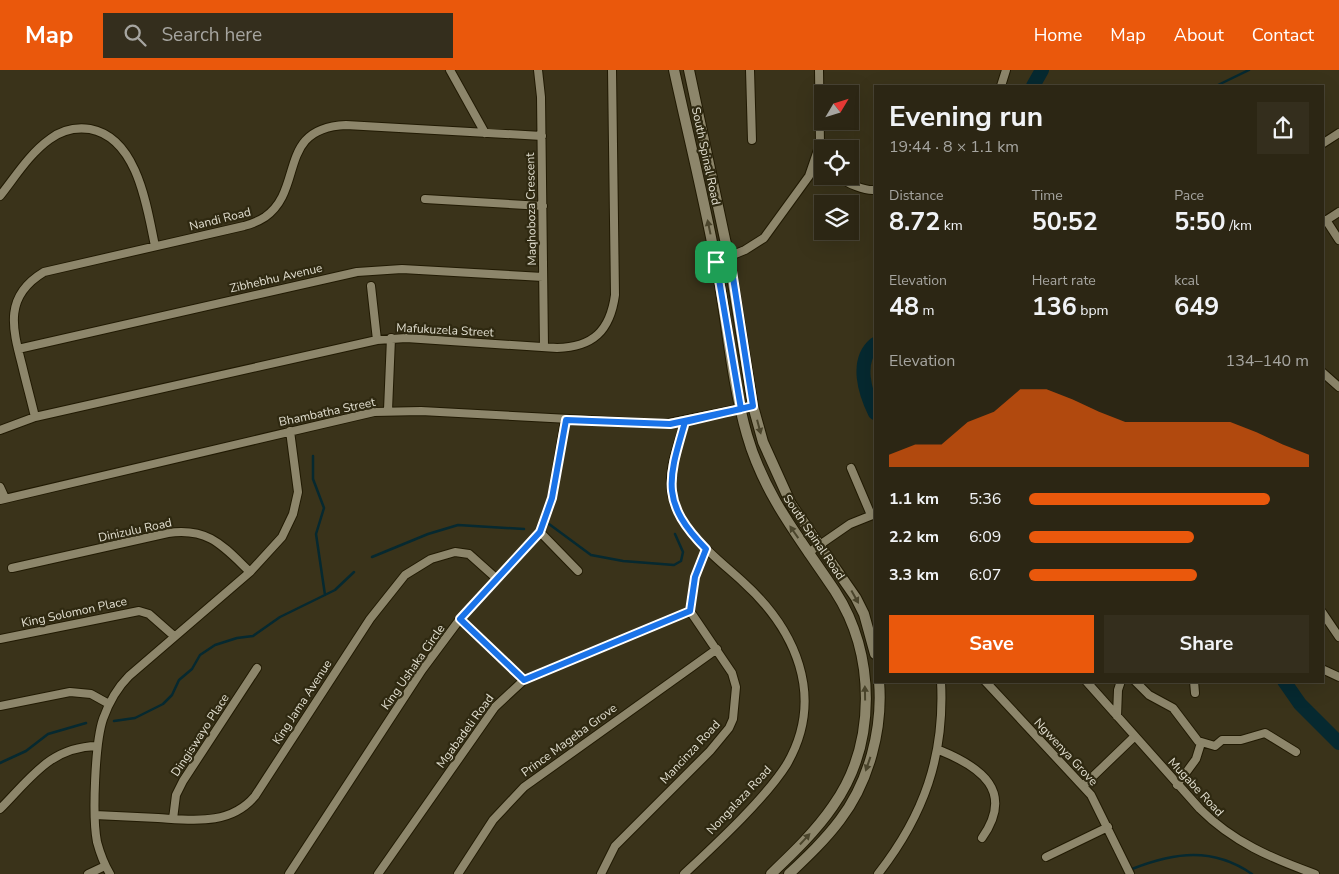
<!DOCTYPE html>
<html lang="en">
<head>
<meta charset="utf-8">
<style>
	body { margin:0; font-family:"Nunito Sans",sans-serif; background:#342e1d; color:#f1f3f6; height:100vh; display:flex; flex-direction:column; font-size:19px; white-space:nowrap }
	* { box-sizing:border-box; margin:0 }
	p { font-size:16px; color:#a6a5a0 }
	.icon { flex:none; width:28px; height:28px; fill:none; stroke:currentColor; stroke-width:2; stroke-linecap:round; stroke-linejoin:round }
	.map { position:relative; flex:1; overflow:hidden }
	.drawer { position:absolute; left:874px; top:15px; width:450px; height:598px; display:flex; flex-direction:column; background:#2c2614; border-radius:0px; box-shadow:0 5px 20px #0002,0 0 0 1px #484334 }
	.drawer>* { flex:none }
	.needle { width:32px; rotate:52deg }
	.fabs { position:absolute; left:814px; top:15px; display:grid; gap:10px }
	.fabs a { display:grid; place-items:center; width:45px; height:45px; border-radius:0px; background:#2c2614; box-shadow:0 5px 20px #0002,0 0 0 1px #484334; font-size:25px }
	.pin { position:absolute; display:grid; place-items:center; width:42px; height:42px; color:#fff; margin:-21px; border-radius:10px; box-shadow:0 2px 8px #0006 }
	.round { display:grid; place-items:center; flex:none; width:52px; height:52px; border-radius:0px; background:#342e1d }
	.head { display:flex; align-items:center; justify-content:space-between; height:85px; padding:0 15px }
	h1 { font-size:28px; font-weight:700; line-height:38px }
	.stats { display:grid; grid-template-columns:repeat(3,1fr); gap:8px; height:85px; padding:5px 15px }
	.stats div { display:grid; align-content:center }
	.stats b { font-size:25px; font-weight:700 }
	.stats small { font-size:14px; font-weight:400 }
	.stats p { font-size:14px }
	.chart { height:140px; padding:10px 15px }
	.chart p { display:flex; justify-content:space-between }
	.chart svg { width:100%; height:90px; margin-top:5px; fill:#ea580c; opacity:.7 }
	.cta { display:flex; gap:10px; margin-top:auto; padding:10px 15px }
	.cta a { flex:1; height:58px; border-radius:0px; background:#ea580c; color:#fff; font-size:20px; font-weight:700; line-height:58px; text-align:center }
	.cta a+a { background:#342e1d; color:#f1f3f6 }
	ul { padding:0 15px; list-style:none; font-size:16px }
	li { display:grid; grid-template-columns:80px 60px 1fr; align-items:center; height:38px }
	li i { height:12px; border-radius:6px; background:#ea580c }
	header { display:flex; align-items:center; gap:30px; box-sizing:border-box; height:70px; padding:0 25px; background:#ea580c; color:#fff }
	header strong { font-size:24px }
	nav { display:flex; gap:28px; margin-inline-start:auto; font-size:18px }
	.search { width:350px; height:45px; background:#342e1d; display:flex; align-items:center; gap:12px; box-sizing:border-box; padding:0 18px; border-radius:0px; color:#a6a5a0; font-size:19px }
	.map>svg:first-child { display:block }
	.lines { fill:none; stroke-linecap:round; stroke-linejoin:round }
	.stream { stroke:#062930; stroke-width:2.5 }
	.river { stroke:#062930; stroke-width:14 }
	.street-casing { stroke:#211a03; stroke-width:10 }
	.secondary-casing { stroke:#211a03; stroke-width:12 }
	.street { stroke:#8d866b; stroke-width:8 }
	.secondary { stroke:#8d866b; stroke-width:10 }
	.oneway { fill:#4b452c }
	.route-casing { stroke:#fff; stroke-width:10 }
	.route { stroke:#1a73e8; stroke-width:6 }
	.labels { text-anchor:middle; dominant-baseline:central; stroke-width:4.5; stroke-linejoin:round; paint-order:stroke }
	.street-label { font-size:12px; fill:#e2dfd0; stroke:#2f2911 }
</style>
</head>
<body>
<header>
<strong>Map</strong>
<div class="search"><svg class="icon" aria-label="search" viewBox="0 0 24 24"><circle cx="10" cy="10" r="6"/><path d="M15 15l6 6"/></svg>Search here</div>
<nav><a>Home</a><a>Map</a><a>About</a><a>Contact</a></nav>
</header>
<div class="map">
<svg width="1339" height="804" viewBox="0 0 1339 804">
	<rect width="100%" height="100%" fill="#3a331a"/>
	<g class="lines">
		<path class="stream" d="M1216,16L1249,0
			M313,386V409L324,438L316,464L325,525
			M549,454L591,485L623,491L674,495L681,491L683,482L675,464
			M372,487L428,464L458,455L524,459
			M114,651L135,648L163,634L172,625L179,610L192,599L200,585L215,575L237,568L253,566L280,547L335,520L354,502
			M0,693L26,681L48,664L86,653
			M1132,799C1175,782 1213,777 1252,804"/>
		<path class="river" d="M1033,16L1042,0
			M875,274C855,291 865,323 875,343
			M1284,611L1300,634L1339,673"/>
		<defs>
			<path id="street" d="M450,0L485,63
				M538,0L541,27L544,277
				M750,0L752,70
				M1001,16L1006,0
				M1322,74L1339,63
				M840,106C846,114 866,121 875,120
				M0,126C15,107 30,83 50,69C62,60 76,57 90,59C138,68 147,138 155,176
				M425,129L543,136
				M1326,150L1339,170
				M1322,153L1339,142
				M716,192L745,180L764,168L809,106L820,74L819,0
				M371,216L377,270
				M18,279L357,202L402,199L543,207
				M1322,302L1339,317
				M388,340L391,268
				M35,347C31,330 26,312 22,295C12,257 4,226 44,202L244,156C251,154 259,151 265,147C305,119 276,58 346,55L542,66
				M0,360L35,347L377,270L406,268L557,278C593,277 610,261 615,225L612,0
				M851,398L871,445
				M0,417L5,428
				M0,430L374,342L421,341L664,354L753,336
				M540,462L578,501
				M808,483L850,454L875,444
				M12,498L168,463C209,457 224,477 250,502
				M1322,542L1339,567
				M460,549L524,610
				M0,569L139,541L149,544L174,566
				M1322,599L1339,607
				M985,611L1091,725L1130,804
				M1086,611L1200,739C1233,772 1271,788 1315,804
				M1135,611L1149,625L1173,638L1198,671L1215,676L1222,670H1241L1265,663L1296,682
				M1194,611L1195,623
				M0,636L70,622L91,624L109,634
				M1117,646L1118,620L1121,611
				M939,680C981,697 1015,721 982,768
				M1177,715L1196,689L1201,673
				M1083,716L1135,666
				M0,739C31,708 50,677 97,676
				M95,745C116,746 137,747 158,748C192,750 230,756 255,726L370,549L405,505L431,489L455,482L469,484L497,509
				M173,749L176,725L183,711L257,598
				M1046,787L1108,757
				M88,804L105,796
				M110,804C104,794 100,783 97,772C92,746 95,673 103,649C109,632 117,618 129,606L250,502L282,467L293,444L298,422L290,361
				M289,804L422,600L460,549L540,462L552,428L565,350
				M378,804L495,637L524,610L690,541
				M458,804L493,750L524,717L717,579
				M601,804L615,776L710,681L729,658L733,649L736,617L732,603L690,541L695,507L706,479
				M684,804C715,775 765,729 787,694C826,626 795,559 743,512C717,488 680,462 672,425C667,401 678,375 685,352
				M878,804C924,745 945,686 941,611"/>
			<path id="secondary" d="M674,0C688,64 704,128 716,193C727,250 731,309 747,365C764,425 801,470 835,521C876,584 877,674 833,736C816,761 793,783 771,804
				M689,0L729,188L753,336L763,372L791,434L856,528L864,544L875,584
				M789,804C807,787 825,770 840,750C869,712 883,659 879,611"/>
		</defs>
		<use href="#street" class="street-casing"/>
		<use href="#secondary" class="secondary-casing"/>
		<use href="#street" class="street"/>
		<use href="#secondary" class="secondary"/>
	</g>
	<defs><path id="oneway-solid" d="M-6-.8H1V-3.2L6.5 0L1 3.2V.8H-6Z" transform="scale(1.25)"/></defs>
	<g class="oneway">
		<use href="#oneway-solid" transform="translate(709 157) rotate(-102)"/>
		<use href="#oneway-solid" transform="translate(759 357) rotate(75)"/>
		<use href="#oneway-solid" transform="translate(794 462) rotate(-125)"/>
		<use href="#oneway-solid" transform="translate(855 527) rotate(61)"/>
		<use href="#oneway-solid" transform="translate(865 623) rotate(-91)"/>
		<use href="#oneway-solid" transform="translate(868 694) rotate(109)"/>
		<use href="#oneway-solid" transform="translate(805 769) rotate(-47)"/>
	</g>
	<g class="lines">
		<defs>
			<path id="route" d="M716,192L741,339L670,354L566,350L552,428L540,462L460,549L524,610L690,541L695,507L706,479C660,432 668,410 685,352L753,336L730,188L716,192"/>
		</defs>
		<use href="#route" class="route-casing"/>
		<use href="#route" class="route"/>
	</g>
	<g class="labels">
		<g class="street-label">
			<text transform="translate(706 86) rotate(78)">South Spinal Road</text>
			<text transform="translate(531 139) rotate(-91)">Maqhoboza Crescent</text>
			<text transform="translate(220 149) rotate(-14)">Nandi Road</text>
			<text transform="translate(276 208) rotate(-13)">Zibhebhu Avenue</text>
			<text transform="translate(445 260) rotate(3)">Mafukuzela Street</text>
			<text transform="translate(327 342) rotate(-12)">Bhambatha Street</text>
			<text transform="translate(135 460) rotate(-12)">Dinizulu Road</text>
			<text transform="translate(814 467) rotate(56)">South Spinal Road</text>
			<text transform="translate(74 542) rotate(-12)">King Solomon Place</text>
			<text transform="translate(413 597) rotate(-55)">King Ushaka Circle</text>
			<text transform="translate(302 632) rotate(-57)">King Jama Avenue</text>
			<text transform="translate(465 661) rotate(-54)">Mgabadeli Road</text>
			<text transform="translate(200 665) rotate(-57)">Dingiswayo Place</text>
			<text transform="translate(569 670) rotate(-36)">Prince Mageba Grove</text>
			<text transform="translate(690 682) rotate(-47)">Mancinza Road</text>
			<text transform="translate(1066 682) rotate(47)">Ngwenya Grove</text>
			<text transform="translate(1196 717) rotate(47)">Mugabe Road</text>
			<text transform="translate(739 730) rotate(-47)">Nongalaza Road</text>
		</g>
	</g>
</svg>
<div class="fabs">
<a><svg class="needle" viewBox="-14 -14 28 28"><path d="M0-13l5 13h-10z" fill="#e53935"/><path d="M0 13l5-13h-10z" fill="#a6a5a0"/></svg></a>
<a><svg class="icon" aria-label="locate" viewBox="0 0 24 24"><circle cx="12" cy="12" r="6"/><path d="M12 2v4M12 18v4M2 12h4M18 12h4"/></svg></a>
<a><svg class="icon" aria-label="layers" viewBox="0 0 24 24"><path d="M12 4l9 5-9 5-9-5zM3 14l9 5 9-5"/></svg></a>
</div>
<div class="pin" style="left:716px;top:192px;background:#1e9e55"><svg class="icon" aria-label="arrive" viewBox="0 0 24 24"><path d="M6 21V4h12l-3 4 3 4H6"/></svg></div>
<section class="drawer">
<div class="head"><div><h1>Evening run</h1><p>19:44 · 8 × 1.1 km</p></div><a class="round"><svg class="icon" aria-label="share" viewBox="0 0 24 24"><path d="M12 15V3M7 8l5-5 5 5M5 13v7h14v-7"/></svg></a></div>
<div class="stats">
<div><p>Distance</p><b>8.72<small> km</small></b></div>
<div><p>Time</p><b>50:52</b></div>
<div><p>Pace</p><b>5:50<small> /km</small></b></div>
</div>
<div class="stats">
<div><p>Elevation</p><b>48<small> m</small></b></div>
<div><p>Heart rate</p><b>136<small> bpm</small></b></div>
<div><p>kcal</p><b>649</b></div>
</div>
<div class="chart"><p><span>Elevation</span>134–140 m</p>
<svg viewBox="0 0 160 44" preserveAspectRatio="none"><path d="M0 44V38L10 33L20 33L30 22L40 17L50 6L60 6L70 11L80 17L90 22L100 22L110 22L120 22L130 22L140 27L150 33L160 38V44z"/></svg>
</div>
<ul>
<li><b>1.1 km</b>5:36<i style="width:86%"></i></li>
<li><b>2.2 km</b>6:09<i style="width:59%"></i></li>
<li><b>3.3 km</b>6:07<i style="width:60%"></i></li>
</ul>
<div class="cta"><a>Save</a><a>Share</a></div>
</section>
</div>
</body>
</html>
